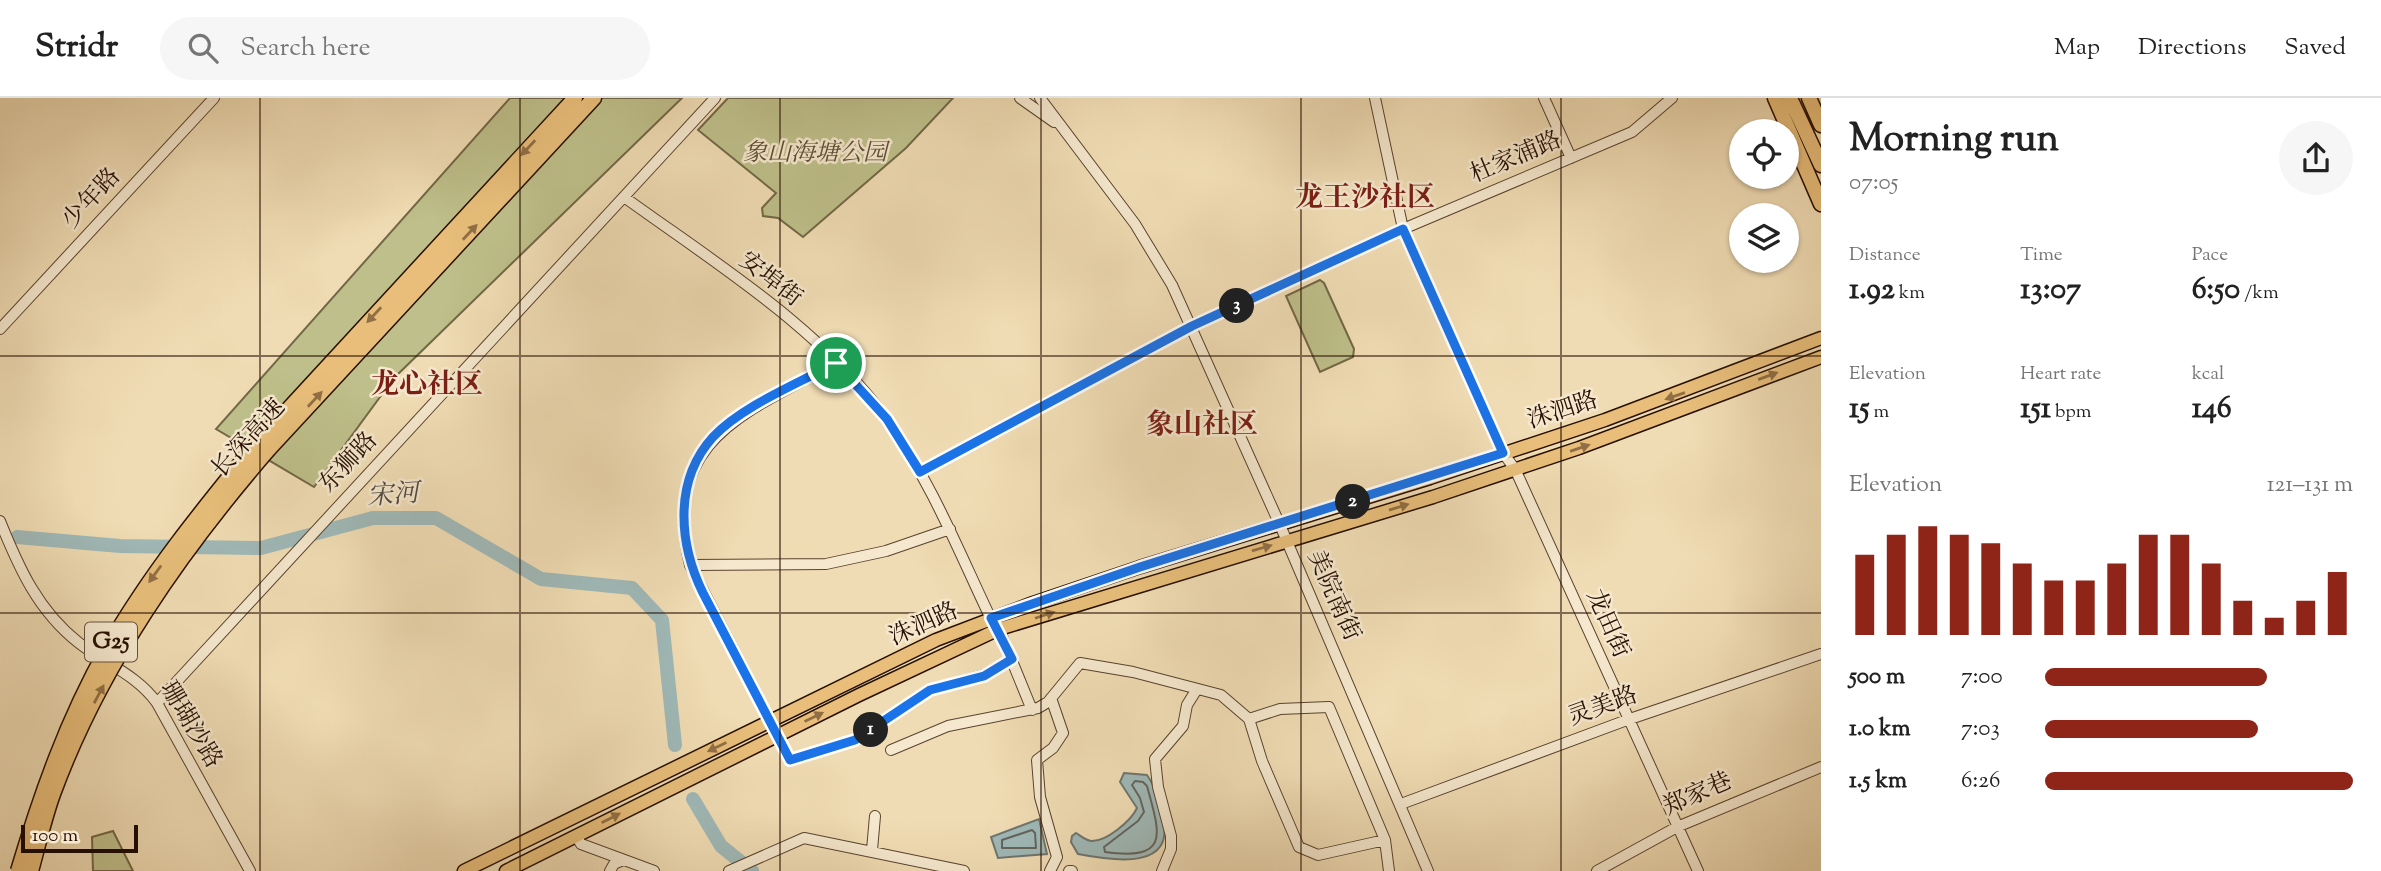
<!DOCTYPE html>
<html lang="en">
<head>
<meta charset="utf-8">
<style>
	body { margin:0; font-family:"Sorts Mill Goudy","Noto Serif SC",serif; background:#f6f6f6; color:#222; height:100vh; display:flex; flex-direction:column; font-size:26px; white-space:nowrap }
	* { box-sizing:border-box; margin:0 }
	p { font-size:23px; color:#767676 }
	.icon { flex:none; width:38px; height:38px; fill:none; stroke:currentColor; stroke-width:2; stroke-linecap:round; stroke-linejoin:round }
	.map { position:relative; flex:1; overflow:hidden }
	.sheet { display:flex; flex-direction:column; background:#fff; width:560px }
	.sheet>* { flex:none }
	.fabs { position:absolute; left:1729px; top:21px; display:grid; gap:14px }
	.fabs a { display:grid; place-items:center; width:70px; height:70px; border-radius:50%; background:#fff; box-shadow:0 2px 5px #0004; font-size:35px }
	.scale { position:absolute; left:21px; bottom:18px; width:117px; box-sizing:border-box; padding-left:7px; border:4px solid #270f02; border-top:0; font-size:19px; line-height:24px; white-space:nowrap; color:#270f02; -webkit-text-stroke:5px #f5e8ce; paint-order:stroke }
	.pin { position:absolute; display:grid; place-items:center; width:60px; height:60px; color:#fff; margin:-30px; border:4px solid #fff; border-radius:50%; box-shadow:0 2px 7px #0007 }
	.km { position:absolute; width:35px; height:35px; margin:-18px; border-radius:50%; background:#222; color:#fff; font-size:19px; line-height:35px; text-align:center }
	.round { display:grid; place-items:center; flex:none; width:74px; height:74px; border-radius:37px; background:#f6f6f6 }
	.overview { display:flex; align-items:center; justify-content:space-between; height:119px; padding:0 28px }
	h1 { font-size:38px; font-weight:700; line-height:52px }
	.metrics { display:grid; grid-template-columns:repeat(3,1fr); gap:10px; height:119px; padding:7px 28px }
	.metrics div { display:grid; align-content:center }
	.metrics b { font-size:30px; font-weight:700 }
	.metrics small { font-size:19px; font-weight:400 }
	.metrics p { font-size:19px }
	.chart { height:196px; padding:14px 28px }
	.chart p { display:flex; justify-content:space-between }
	.chart svg { width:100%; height:126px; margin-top:7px; stroke:#8f2418; stroke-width:6 }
	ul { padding:0 28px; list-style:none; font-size:23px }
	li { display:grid; grid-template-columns:112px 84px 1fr; align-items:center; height:52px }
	li i { height:18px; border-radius:9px; background:#8f2418 }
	header { display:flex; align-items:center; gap:42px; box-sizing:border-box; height:98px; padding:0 35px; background:#fff; border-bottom:2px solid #e0e0e0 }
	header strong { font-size:33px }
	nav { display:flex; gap:38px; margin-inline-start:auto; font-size:24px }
	.search { width:490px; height:63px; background:#f6f6f6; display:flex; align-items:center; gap:18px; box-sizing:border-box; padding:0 24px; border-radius:38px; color:#767676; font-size:26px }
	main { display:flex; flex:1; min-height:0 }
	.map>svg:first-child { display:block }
	.green { fill:#bebf8a; stroke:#726746; stroke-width:2 }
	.water { fill:#9fb9b8; stroke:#6f756f; stroke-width:2 }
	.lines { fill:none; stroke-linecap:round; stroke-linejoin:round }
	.shore { stroke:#63645d; stroke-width:2 }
	.river { stroke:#9fb9b8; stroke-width:14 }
	.minor-casing { stroke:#59422e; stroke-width:12 }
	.major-casing { stroke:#270f02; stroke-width:15 }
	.highway-casing { stroke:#270f02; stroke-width:17 }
	.minor { stroke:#f5e8ce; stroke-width:10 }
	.major { stroke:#e8be7a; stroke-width:12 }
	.highway { stroke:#e8be7a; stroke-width:14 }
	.highway-bridge-casing { stroke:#270f02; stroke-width:17; stroke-linecap:butt }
	.highway-bridge { stroke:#e8be7a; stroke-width:14 }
	.oneway { fill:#916f44 }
	.route-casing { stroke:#fff; stroke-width:14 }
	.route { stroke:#1a73e8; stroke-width:9 }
	.grid { fill:none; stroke:#270f02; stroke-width:2; stroke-opacity:0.55 }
	.labels { text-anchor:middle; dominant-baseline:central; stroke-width:5; stroke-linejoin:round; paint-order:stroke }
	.shield { fill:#f5e8ce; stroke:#65503f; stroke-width:2 }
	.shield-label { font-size:23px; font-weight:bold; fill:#270f02 }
	.park-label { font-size:24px; font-style:italic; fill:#5c4d32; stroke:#f5e8ce }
	.street-label { font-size:24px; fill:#270f02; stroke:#f5e8ce }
	.water-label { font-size:26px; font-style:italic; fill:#514a42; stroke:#f5e8ce }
	.quarter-label { font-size:28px; font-weight:bold; fill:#7a1f14; stroke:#f5e8ce }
</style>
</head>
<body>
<header>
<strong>Stridr</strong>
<div class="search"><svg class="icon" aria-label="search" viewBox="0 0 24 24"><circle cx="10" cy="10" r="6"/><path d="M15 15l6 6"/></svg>Search here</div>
<nav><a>Map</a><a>Directions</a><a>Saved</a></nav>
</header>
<main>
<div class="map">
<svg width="1821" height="773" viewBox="0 0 1821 773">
	<rect width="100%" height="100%" fill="#f0dcb4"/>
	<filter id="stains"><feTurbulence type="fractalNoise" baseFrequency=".00286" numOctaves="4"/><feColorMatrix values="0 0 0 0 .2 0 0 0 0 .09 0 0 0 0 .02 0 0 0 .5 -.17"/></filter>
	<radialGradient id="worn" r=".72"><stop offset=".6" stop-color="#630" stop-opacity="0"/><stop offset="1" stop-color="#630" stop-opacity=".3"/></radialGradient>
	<path class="green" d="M510,0H682L394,280L314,389L216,331Z
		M728,0H953L906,50L803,139L778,120L763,118L762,110L776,95L698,32Z
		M1320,182L1324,185L1354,251L1353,259L1320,274L1286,198Z
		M113,733L133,773H93L92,739Z"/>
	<path class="water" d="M1124,675L1147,677C1156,689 1158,703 1162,717C1178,773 1114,763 1078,756L1071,744L1072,738L1076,735C1081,738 1085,742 1091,743C1106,744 1131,723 1137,710L1120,684Z
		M1039,721L1047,756L998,760L991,739Z"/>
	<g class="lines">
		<path class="shore" d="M1135,683L1143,684L1147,688C1160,736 1171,763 1105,754L1104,749L1138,723L1144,714L1140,700L1132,687Z
			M1032,732L1035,735L1036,750H1002V742Z"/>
		<path class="river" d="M17,439L120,448L261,450L373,420H436L541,481L632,490L662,522L675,647
			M693,701L721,748L752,773"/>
		<defs>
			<path id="minor" d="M1020,0L1054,24
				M1040,0L1135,126L1172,187L1280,427L1428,773
				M1375,0L1403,131L1503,355L1515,371L1698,773
				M1544,0L1571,60
				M624,99C715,165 820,229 887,322C931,383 959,454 991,521L999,531L1032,612
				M0,231L214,0
				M836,265C747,314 659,342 690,467L790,662L855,642L930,592L984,577L1012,561
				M920,374L1192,228L1403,131L1632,34L1672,0
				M0,423C19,470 38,513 79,545C106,566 137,577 157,605L250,773
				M690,467L826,466L886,453L950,431
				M157,605L715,0
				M1249,621L1262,663L1299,749L1318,757L1385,742
				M891,652L948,628L1038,610L1048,604L1080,565L1133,574L1221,597L1249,621L1280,611L1329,609L1385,742L1389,773
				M1401,706L1627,622L1821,556
				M576,738L581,746L654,773
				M872,752L875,718
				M610,773L614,766L623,762
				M729,773L804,740L964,773
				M1050,773L1057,759L1040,699L1037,662L1053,650L1063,635L1051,600
				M1069,773H1072
				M1162,773L1171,751V738L1158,689L1155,661L1183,628L1187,607L1197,591
				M1597,773L1677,729L1821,669"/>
			<path id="major" d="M464,773L936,542L1033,505L1140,469L1430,380L1605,322L1821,240
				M506,773L859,597L999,531L1433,399L1579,350L1821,259"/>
			<path id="highway" d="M1775,0L1821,106
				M1790,0L1821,67
				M1809,0L1821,27
				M257,345L575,0
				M269,351L594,0"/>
		</defs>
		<use href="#minor" class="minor-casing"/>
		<use href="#major" class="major-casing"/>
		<use href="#highway" class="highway-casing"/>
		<use href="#minor" class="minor"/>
		<use href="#major" class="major"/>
		<use href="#highway" class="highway"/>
		<defs>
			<path id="highway-bridge" d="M18,773C41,696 67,622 107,551C149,477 203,411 257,345
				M31,773C38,748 44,721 53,696C100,568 180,454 269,351"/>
		</defs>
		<use href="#highway-bridge" class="highway-bridge-casing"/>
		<use href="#highway-bridge" class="highway-bridge"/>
	</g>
	<defs><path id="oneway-solid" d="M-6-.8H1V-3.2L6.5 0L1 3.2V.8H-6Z" transform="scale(1.75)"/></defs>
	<g class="oneway">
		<use href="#oneway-solid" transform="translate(528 50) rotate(133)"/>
		<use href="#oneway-solid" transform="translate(470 134) rotate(-47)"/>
		<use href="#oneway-solid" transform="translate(374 217) rotate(133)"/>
		<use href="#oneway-solid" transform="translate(1768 278) rotate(-20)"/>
		<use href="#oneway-solid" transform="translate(1675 298) rotate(161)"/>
		<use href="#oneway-solid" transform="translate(315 301) rotate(-47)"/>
		<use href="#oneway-solid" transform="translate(1580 350) rotate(-19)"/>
		<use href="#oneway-solid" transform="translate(1399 409) rotate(-17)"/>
		<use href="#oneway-solid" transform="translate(1262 450) rotate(-16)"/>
		<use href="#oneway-solid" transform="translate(155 476) rotate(126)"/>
		<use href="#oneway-solid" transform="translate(1045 517) rotate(-18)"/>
		<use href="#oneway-solid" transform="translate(99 596) rotate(-62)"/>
		<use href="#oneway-solid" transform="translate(814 619) rotate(-26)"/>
		<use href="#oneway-solid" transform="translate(717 649) rotate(154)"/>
		<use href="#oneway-solid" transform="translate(611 720) rotate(-27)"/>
	</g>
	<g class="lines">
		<defs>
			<path id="route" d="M1403,131L1503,355L1140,469L991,520L1012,561L984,578L930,592L855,642L790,662L703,495C679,446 673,383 713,339C742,308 799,285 836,265L887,321L920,374L1192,228Z"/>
		</defs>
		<use href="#route" class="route-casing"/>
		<use href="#route" class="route"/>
	</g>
	<path class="grid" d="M260,0V773M520,0V773M780,0V773M1041,0V773M1301,0V773M1561,0V773M0,258H1821M0,515H1821"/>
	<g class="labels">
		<rect class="shield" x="85" y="524.5" width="52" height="39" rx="5"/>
		<g class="shield-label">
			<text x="111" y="544">G25</text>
		</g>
		<g class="park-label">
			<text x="815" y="56">象山海塘公园</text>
		</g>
		<g class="street-label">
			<text transform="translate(1516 60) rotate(-23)">杜家浦路</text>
			<text transform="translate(92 101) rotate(-47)">少年路</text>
			<text transform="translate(770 182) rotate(38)">安埠街</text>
			<text transform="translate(1563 313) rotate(-18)">洙泗路</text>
			<text transform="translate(249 341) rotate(-48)">长深高速</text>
			<text transform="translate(349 365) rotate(-47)">东狮路</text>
			<text transform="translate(1333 498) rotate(66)">美院南街</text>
			<text transform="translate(1607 526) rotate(66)">龙田街</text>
			<text transform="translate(924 527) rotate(-24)">洙泗路</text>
			<text transform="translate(1603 609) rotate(-20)">灵美路</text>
			<text transform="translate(190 627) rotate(59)">珊瑚沙路</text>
			<text transform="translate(1698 697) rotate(-24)">郑家巷</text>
		</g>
		<g class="water-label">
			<text transform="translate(393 398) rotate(-4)">宋河</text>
		</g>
		<g class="quarter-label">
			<text x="1365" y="101">龙王沙社区</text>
			<text x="427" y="288">龙心社区</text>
			<text x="1202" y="328">象山社区</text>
		</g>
	</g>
	<rect width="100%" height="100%" filter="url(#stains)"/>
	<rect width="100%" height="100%" fill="url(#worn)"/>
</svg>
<div class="fabs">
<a><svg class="icon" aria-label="locate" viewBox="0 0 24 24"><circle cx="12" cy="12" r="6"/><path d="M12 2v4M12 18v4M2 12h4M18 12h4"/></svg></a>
<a><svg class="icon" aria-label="layers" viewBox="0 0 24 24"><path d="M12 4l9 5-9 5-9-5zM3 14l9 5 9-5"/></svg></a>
</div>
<div class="scale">100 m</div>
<div class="pin" style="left:836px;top:265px;background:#1e9e55"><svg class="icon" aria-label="arrive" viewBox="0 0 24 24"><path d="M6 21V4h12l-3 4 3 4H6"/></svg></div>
<b class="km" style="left:871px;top:632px">1</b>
<b class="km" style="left:1353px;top:404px">2</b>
<b class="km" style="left:1237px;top:208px">3</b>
</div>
<section class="sheet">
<div class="overview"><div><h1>Morning run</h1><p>07:05</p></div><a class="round"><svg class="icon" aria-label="share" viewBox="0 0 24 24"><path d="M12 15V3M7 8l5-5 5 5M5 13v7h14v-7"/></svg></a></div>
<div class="metrics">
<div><p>Distance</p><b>1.92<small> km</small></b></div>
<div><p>Time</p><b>13:07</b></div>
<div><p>Pace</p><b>6:50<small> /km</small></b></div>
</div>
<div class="metrics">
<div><p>Elevation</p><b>15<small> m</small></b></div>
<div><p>Heart rate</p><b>151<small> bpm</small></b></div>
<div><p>kcal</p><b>146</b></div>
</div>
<div class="chart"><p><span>Elevation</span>121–131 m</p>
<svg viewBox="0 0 160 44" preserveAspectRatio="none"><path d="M5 44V16M15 44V9M25 44V6M35 44V9M45 44V12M55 44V19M65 44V25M75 44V25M85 44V19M95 44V9M105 44V9M115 44V19M125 44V32M135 44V38M145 44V32M155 44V22"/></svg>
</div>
<ul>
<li><b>500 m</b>7:00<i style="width:72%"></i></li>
<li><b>1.0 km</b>7:03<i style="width:69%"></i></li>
<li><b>1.5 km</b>6:26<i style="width:100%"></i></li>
</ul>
</section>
</main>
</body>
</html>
